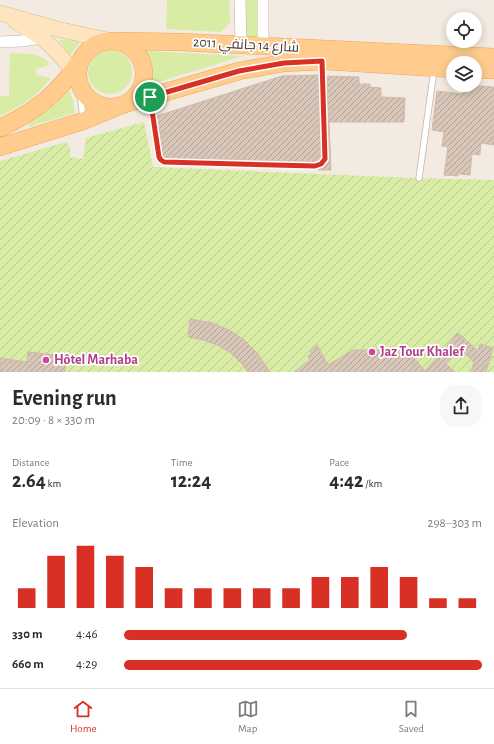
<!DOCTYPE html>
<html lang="en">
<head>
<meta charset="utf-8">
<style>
	body { margin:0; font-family:"Alegreya Sans",Cairo,sans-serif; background:#f7f7f7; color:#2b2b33; height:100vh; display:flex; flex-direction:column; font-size:15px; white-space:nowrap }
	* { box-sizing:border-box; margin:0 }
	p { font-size:13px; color:#7c7c81 }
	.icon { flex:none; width:22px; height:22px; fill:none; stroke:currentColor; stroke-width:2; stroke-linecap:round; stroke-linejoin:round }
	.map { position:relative; height:372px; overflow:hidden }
	.drawer { display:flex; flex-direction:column; background:#fff; flex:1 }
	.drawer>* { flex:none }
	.controls { position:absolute; left:446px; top:12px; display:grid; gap:8px }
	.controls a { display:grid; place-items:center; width:36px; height:36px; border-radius:50%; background:#fff; box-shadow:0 2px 10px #0003; font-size:20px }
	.pin { position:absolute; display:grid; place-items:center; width:34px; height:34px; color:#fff; margin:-17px; border:2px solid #fff; border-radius:50%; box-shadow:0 1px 4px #0007 }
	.round { display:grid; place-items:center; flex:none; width:42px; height:42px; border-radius:16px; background:#f7f7f7 }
	.headline { display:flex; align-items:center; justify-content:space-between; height:68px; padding:0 12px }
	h1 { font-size:22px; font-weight:700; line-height:30px }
	.figures { display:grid; grid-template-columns:repeat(3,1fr); gap:6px; height:68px; padding:4px 12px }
	.figures div { display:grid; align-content:center }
	.figures b { font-size:20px; font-weight:700 }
	.figures small { font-size:11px; font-weight:400 }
	.figures p { font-size:11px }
	.chart { height:112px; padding:8px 12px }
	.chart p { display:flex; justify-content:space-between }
	.chart svg { width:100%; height:72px; margin-top:4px; stroke:#d93025; stroke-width:6 }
	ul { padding:0 12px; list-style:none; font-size:13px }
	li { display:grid; grid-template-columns:64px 48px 1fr; align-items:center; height:30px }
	li i { height:10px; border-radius:5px; background:#d93025 }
	.tab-bar { display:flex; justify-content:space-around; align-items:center; height:56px; border-top:1px solid #e1e1e2; background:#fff; font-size:11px; color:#7c7c81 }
	.tab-bar a { display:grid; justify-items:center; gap:2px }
	.tab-bar .on { color:#d93025 }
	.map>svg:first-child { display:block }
	.grass { fill:#d8eca5 }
	.garden { fill:url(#garden-furrows) }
	.building { fill:url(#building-hatch); stroke:#d1baa9 }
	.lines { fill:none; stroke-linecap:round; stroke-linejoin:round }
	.lane-casing { stroke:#c1b4a6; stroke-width:7 }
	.street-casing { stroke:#c1b4a6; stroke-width:12 }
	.secondary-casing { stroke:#daba8e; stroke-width:16 }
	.primary-casing { stroke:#efa753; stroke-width:18 }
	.lane { stroke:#fff; stroke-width:5.5 }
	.street { stroke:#fff; stroke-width:11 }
	.secondary { stroke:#ffe5bf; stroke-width:15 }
	.primary { stroke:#ffcc8e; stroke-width:17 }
	.route-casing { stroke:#fff; stroke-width:8 }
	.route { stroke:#d93025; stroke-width:5 }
	.hotel-dot { fill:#d1479c; stroke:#fff; stroke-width:1.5 }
	.labels { text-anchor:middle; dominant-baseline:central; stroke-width:3.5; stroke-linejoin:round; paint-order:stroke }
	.street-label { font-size:14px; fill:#443a32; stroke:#fff }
	.hotel-label { font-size:14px; font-weight:bold; fill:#b23c85; stroke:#fff; text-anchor:start }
</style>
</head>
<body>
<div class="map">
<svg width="494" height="372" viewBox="0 0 494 372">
	<defs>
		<pattern id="garden-furrows" width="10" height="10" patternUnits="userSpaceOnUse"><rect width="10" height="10" fill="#d8eca5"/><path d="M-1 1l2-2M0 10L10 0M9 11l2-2" fill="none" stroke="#bbcb8e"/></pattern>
		<pattern id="building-hatch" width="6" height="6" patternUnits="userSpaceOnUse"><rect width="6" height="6" fill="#d8c7b9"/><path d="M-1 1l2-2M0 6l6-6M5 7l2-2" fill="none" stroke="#b1a397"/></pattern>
	</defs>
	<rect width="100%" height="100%" fill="#f3ebe1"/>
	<path class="grass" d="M167,0H229L230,23L221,32L166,29Z
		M246,0H257V37L246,38Z
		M72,39L82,40L70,55L59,40Z
		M88 72a22 22 0 1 1 44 0a22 22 0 1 1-44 0Z
		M145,51L243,56L148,85C152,73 149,64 145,51Z
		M10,53C23,54 43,52 50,65L36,69V75L51,78C38,96 19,107 0,116V96H9Z
		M69,90L73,100L75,113L29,127L28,124C43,114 57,105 69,90Z"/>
	<path class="garden" d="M144,122L153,167L412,178L494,180V372H0V161L66,142L70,148V157L83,159L86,138Z"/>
	<path class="building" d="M318,75L321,158L318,160L314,162L165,158L163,155L157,116L282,76Z
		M327,76L359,77V84H370V87L381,88V97L405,98L404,122H329L331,170H318L324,167L329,159Z
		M464,85L494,87V145L481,143L480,155L472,154L470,175L458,174V176L444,175L448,147L442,146L444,132L432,130L437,91L463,94Z
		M190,319L213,323L231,331L244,340L258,354L270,372H248L243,365L231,353L219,346L204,340L188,337Z
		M458,333L478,351L480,344L493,348L486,372H471L474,362L460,349L446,364L455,372H294L310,360L308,356L312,354L310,351L317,345L328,365L353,350H387L413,357L425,371Z
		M28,352L66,356L65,372H0V358L27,362Z"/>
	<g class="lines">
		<defs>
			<path id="lane" d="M79,81L83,119
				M150,99L159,157L161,160L164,162L315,166L321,164L325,159L322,63
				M419,178L434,70"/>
			<path id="street" d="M240,0L241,45
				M0,42L21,41L42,38L45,36
				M263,47V0"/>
			<path id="secondary" d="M0,13L57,29L112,41
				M16,22L42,38L52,47L78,75"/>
			<path id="primary" d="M118,41L180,42L494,57
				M78 74a33 33 0 1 1 66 0a33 33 0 1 1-66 0Z
				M475,70H494
				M128,103L239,71L284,63L326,61L453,69
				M0,128C37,111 57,94 80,61
				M0,147L83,121L117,107"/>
		</defs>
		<use href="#lane" class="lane-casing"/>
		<use href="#street" class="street-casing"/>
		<use href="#secondary" class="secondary-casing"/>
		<use href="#primary" class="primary-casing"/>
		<use href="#lane" class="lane"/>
		<use href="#street" class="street"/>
		<use href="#secondary" class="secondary"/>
		<use href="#primary" class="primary"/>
	</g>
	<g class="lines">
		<defs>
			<path id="route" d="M322,61L325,159L321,164L315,166L164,162L161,160L159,157L150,97L239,71L284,63Z"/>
		</defs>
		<use href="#route" class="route-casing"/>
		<use href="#route" class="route"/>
	</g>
	<g class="hotel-dot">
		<circle cx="372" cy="352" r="4"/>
		<circle cx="46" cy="360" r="4"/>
	</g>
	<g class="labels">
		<g class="street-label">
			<text transform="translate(246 45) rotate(3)">شارع 14 جانفي 2011</text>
		</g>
		<g class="hotel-label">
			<text x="380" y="352">Jaz Tour Khalef</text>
			<text x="54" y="360">Hôtel Marhaba</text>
		</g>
	</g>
</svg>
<div class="controls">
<a><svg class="icon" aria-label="locate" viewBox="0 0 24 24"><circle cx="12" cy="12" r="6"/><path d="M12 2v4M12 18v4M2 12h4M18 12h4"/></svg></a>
<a><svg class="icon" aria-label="layers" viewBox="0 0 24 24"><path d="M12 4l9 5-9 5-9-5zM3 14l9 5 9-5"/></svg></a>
</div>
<div class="pin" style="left:150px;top:97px;background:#1e9e55"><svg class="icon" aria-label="arrive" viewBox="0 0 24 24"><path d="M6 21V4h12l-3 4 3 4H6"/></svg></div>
</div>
<section class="drawer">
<div class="headline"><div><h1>Evening run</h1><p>20:09 · 8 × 330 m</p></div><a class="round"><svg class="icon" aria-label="share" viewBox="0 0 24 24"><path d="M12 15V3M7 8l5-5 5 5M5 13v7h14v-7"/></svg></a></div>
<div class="figures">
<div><p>Distance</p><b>2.64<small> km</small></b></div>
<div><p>Time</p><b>12:24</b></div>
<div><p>Pace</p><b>4:42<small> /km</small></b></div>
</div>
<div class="chart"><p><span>Elevation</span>298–303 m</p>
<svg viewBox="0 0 160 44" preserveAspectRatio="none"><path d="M5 44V32M15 44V12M25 44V6M35 44V12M45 44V19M55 44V32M65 44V32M75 44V32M85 44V32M95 44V32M105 44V25M115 44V25M125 44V19M135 44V25M145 44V38M155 44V38"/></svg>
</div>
<ul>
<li><b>330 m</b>4:46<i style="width:79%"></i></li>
<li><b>660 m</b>4:29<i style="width:100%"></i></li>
</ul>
</section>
<nav class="tab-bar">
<a class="on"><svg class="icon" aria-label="home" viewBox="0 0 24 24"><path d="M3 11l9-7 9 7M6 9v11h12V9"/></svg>Home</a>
<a><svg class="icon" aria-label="map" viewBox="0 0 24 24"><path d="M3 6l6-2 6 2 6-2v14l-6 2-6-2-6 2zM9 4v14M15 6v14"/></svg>Map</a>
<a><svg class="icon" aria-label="saved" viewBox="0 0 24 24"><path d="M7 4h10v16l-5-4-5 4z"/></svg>Saved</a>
</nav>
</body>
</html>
